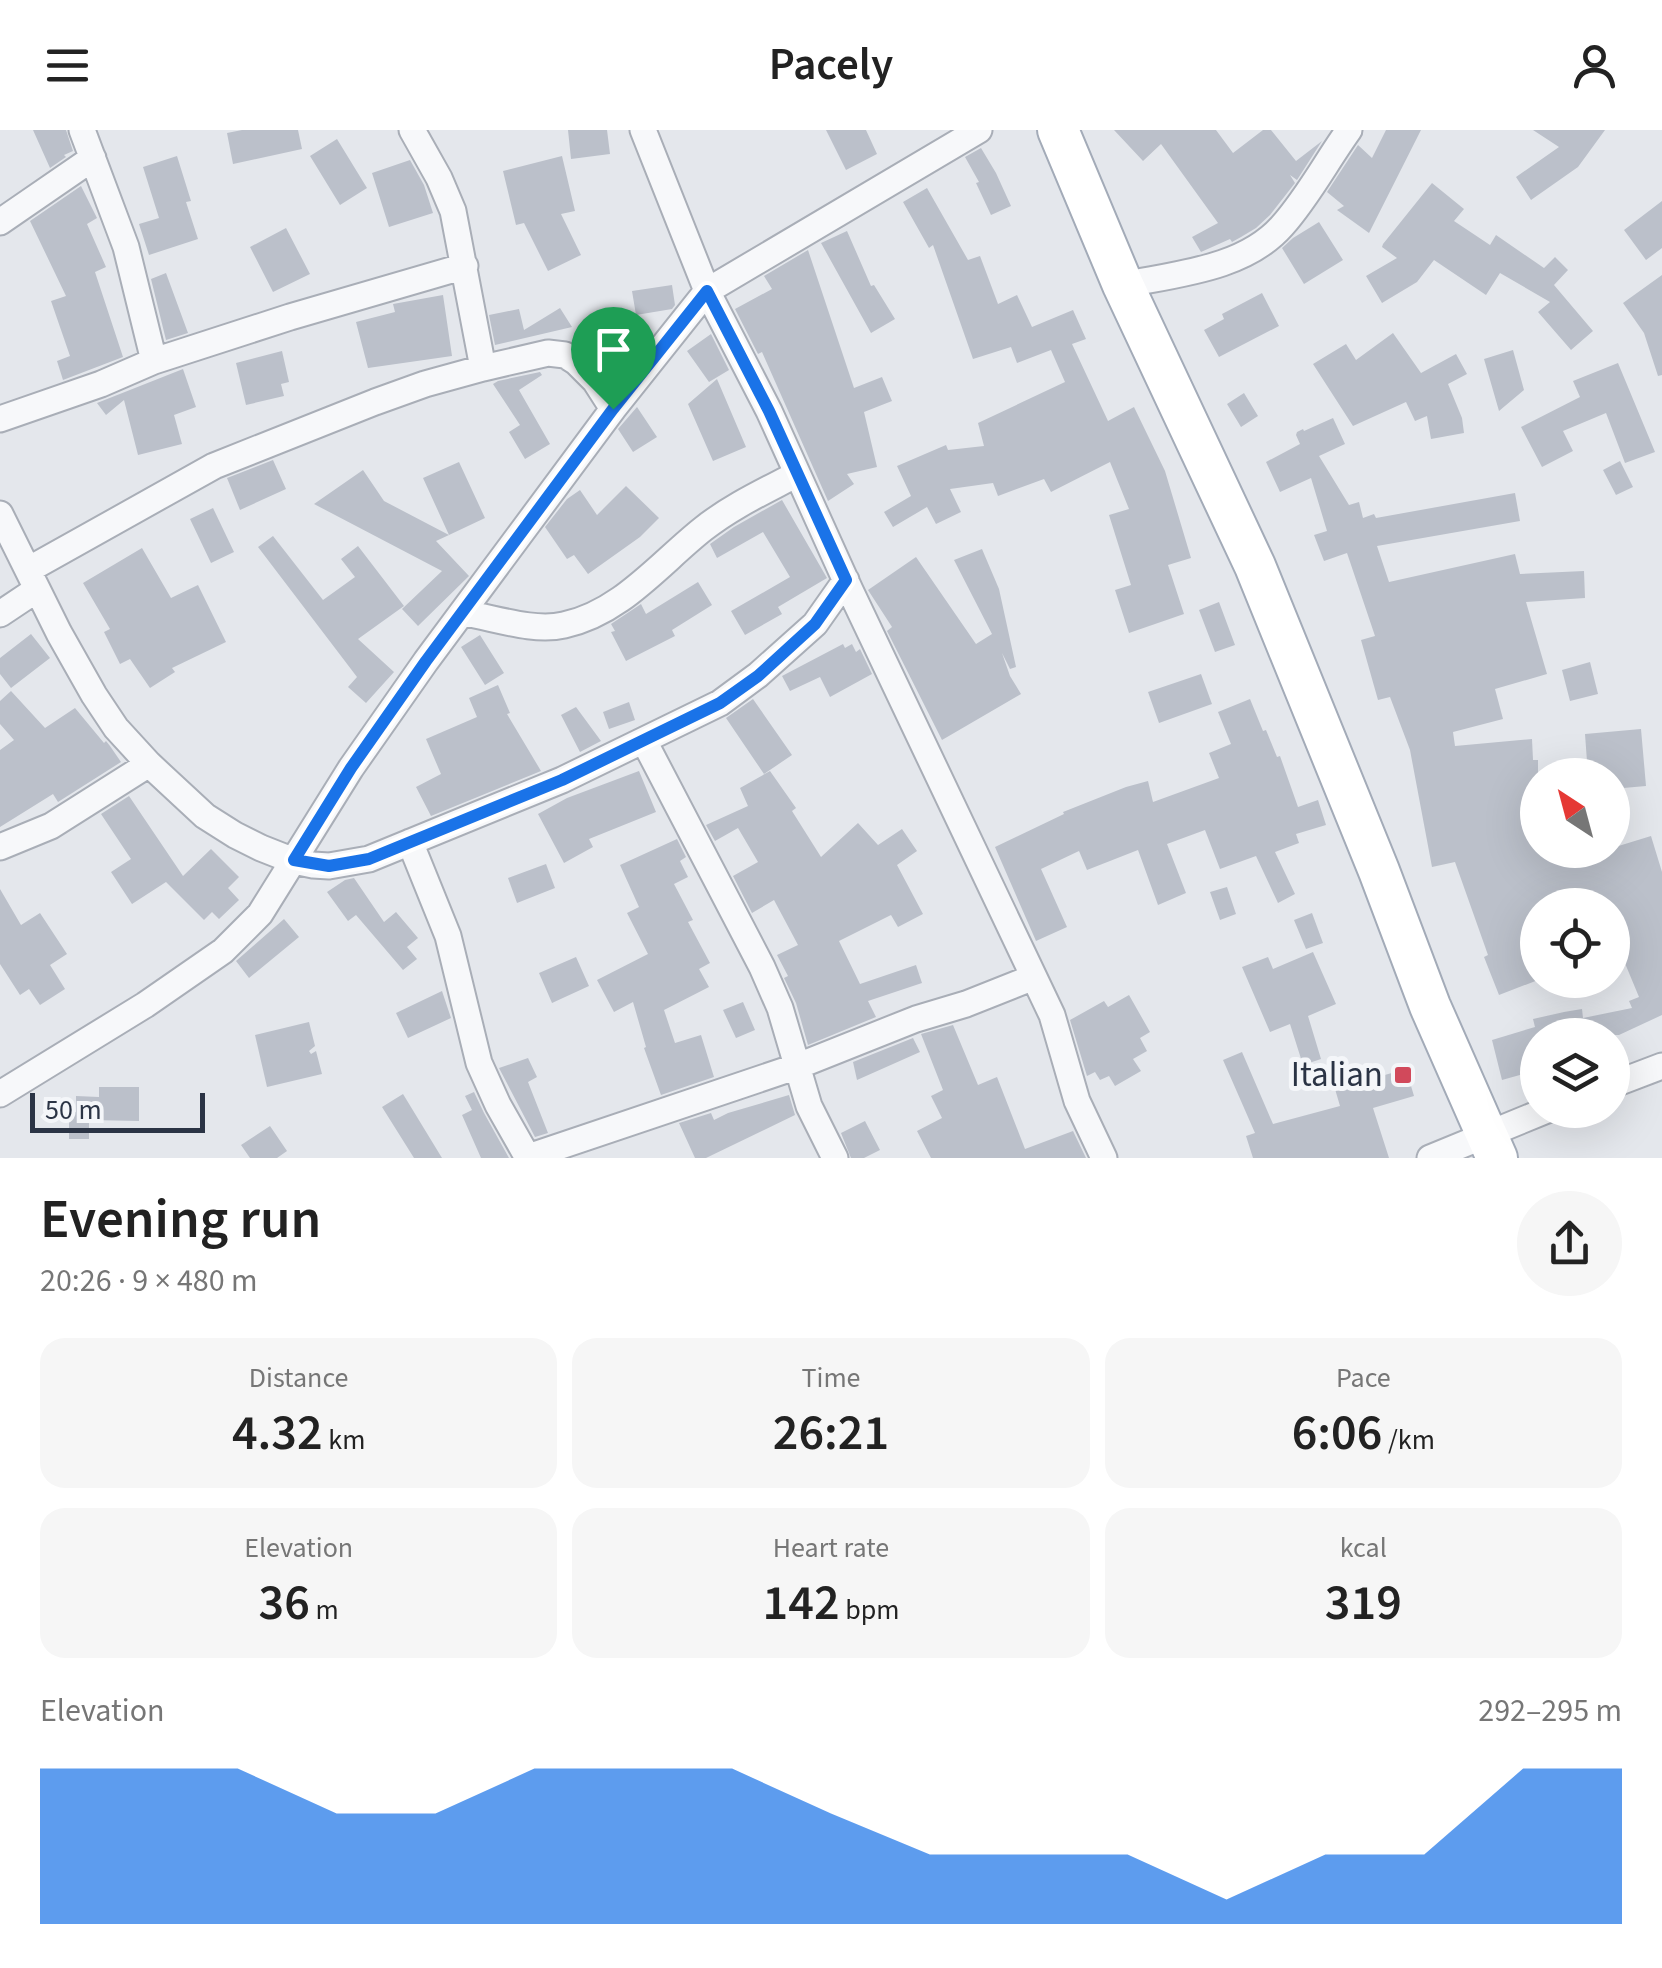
<!DOCTYPE html>
<html lang="en">
<head>
<meta charset="utf-8">
<style>
	body { margin:0; font-family:"Source Sans 3",sans-serif; background:#f6f6f6; color:#222; height:100vh; display:flex; flex-direction:column; font-size:38px; white-space:nowrap }
	* { box-sizing:border-box; margin:0 }
	p { font-size:32px; color:#767676 }
	.icon { flex:none; width:55px; height:55px; fill:none; stroke:currentColor; stroke-width:2; stroke-linecap:round; stroke-linejoin:round }
	.map { position:relative; height:1028px; overflow:hidden }
	.details { display:flex; flex-direction:column; background:#fff; flex:1 }
	.details>* { flex:none }
	.needle { width:65px; rotate:324deg }
	.controls { position:absolute; left:1520px; top:628px; display:grid; gap:20px }
	.controls a { display:grid; place-items:center; width:110px; height:110px; border-radius:50%; background:#fff; box-shadow:0 10px 40px #0002; font-size:50px }
	.scale { position:absolute; left:30px; bottom:25px; width:175px; box-sizing:border-box; padding-left:10px; border:5px solid #2b3445; border-top:0; font-size:28px; line-height:35px; white-space:nowrap; color:#2b3445; -webkit-text-stroke:8px #f4f6f9; paint-order:stroke }
	.pin { position:absolute; display:grid; place-items:center; width:85px; height:85px; color:#fff; margin:-102px -42px; border-radius:50% 50% 50% 0; rotate:-45deg; box-shadow:0 0 10px #0007 }
	.pin .icon { rotate:45deg }
	.round { display:grid; place-items:center; flex:none; width:105px; height:105px; border-radius:52px; background:#f6f6f6 }
	.overview { display:flex; align-items:center; justify-content:space-between; height:170px; padding:0 40px }
	h1 { font-size:55px; font-weight:600; line-height:75px }
	.metrics { display:grid; grid-template-columns:repeat(3,1fr); gap:15px; height:170px; padding:10px 40px }
	.metrics div { display:grid; align-content:center; border-radius:25px; background:#f6f6f6; text-align:center }
	.metrics b { font-size:50px; font-weight:600 }
	.metrics small { font-size:28px; font-weight:400 }
	.metrics p { font-size:28px }
	.chart { height:280px; padding:20px 40px }
	.chart p { display:flex; justify-content:space-between }
	.chart svg { width:100%; height:180px; margin-top:10px; fill:#1a73e8; opacity:.7 }
	header { display:flex; justify-content:space-between; align-items:center; height:130px; padding:0 40px; background:#fff; font-size:45px; font-weight:600 }
	.map>svg:first-child { display:block }
	.building { fill:#bbc0ca }
	.lines { fill:none; stroke-linecap:round; stroke-linejoin:round }
	.street-casing { stroke:#a9aeb7; stroke-width:29 }
	.primary-casing { stroke:#a3abb8; stroke-width:44 }
	.street { stroke:#f7f8fa; stroke-width:25 }
	.primary { stroke:#fff; stroke-width:40 }
	.route-casing { stroke:#fff; stroke-width:20 }
	.route { stroke:#1a73e8; stroke-width:12 }
	.poi-dot { fill:#d1495b; stroke:#f4f6f9; stroke-width:4 }
	.labels { text-anchor:middle; dominant-baseline:central; stroke-width:10; stroke-linejoin:round; paint-order:stroke }
	.poi-label { font-size:35px; fill:#2b3445; stroke:#f4f6f9; text-anchor:end }
</style>
</head>
<body>
<header><svg class="icon" aria-label="menu" viewBox="0 0 24 24"><path d="M4 6h16M4 12h16M4 18h16"/></svg>Pacely<svg class="icon" aria-label="person" viewBox="0 0 24 24"><circle cx="12" cy="8" r="4"/><path d="M4 21q1-7 8-7t8 7"/></svg></header>
<div class="map">
<svg width="1662" height="1028" viewBox="0 0 1662 1028">
	<rect width="100%" height="100%" fill="#e4e7ec"/>
	<path class="building" d="M33,0H66L73,21L64,25L66,27L50,38Z
		M242,0H298L302,19L233,34L227,3Z
		M568,0H607L610,24L571,29Z
		M826,0H866L877,24L846,40Z
		M1114,0H1216L1233,23L1263,0H1271L1296,31L1322,11L1297,50L1290,45L1295,53L1270,85L1256,98L1241,107L1232,112L1230,109L1201,122L1192,107L1218,93L1161,14L1143,31Z
		M1386,0H1421L1369,103L1337,80L1344,76L1327,62L1358,15L1372,28Z
		M1533,0H1605L1578,37L1531,70L1516,47L1559,17Z
		M337,9L367,58L340,75L310,26Z
		M981,18L996,43L1011,76L991,85L976,53L979,52L965,27Z
		M177,26L191,71L186,72L198,109L149,125L139,94L159,88L143,37Z
		M562,26L575,81L561,84L581,125L548,141L524,93L516,95L503,41Z
		M410,30L424,55L433,83L389,97L372,43Z
		M1432,53L1464,79L1454,91L1490,115L1496,105L1544,138L1555,127L1568,140L1554,155L1593,201L1571,220L1538,182L1550,172L1500,143L1486,165L1434,130L1417,152L1382,173L1366,146L1397,128L1382,117L1383,114Z
		M81,56L97,88L87,94L106,137L95,142L123,227L63,250L57,231L70,226L51,171L66,166L30,91Z
		M927,58L968,130L980,126L998,174L1017,165L1032,197L1073,180L1086,209L1072,214L1108,291L1134,277L1165,341L1191,428L1168,435L1184,484L1129,503L1115,460L1131,455L1109,385L1129,379L1110,332L1051,362L1044,349L998,366L993,353L950,359L961,382L936,394L927,377L893,397L884,382L911,366L897,336L946,315L948,320L984,316L978,293L1065,252L1051,220L1017,233L1011,217L973,229L933,115L929,118L903,72Z
		M1662,71V118L1646,130L1624,100Z
		M1319,92L1343,130L1304,154L1282,118L1293,108Z
		M286,98L310,144L273,162L250,117Z
		M847,101L871,156L874,155L895,189L871,203L821,113Z
		M808,120L854,258L882,247L892,271L864,282L877,337L847,344L854,354L828,371L762,222L758,224L735,179L772,159L764,146Z
		M166,143L188,203L166,210L151,149Z
		M1662,145V245L1658,246L1644,203L1623,173Z
		M672,155L675,175L672,179L636,185L632,161Z
		M1262,163L1279,196L1219,227L1204,200L1224,189L1222,184Z
		M443,165L452,226L368,238L356,192L395,182L393,174Z
		M560,178L572,197L495,215L489,185L519,179L524,200Z
		M1393,203L1421,243L1456,224L1467,244L1448,254L1462,288L1464,303L1431,309L1427,286L1415,291L1406,272L1353,296L1313,234L1346,214L1356,230Z
		M711,204L729,240L709,252L687,221Z
		M1513,220L1524,260L1499,281L1484,229Z
		M282,221L289,252L281,254L284,266L246,275L236,233Z
		M1618,233L1655,322L1625,333L1606,283L1563,301L1573,321L1542,337L1521,297L1580,267L1573,251Z
		M183,239L196,277L174,285L182,314L138,325L124,270L106,285L97,273Z
		M540,242L542,245L519,260L550,314L525,329L509,302L520,295L493,254L498,251Z
		M717,249L746,317L713,331L688,274Z
		M1244,263L1258,286L1241,297L1227,274Z
		M637,277L657,307L633,322L618,299Z
		M1333,288L1345,314L1319,326L1349,375L1359,372L1363,388L1374,384L1376,388L1515,363L1520,391L1377,416L1389,452L1515,424L1520,444L1584,441L1585,468L1526,472L1547,544L1495,559L1503,589L1453,602L1455,616L1532,609L1533,630H1538V720H1558L1560,727L1586,720H1612V718L1651,706L1662,742V885L1619,905H1538V940L1502,950L1492,910L1535,897L1533,889L1564,882L1582,879L1583,888L1632,878L1629,871L1639,867L1612,802V775H1538V850L1499,865L1484,827L1488,825L1455,732L1432,737L1410,620L1390,567L1378,570L1361,510L1375,506L1347,423L1324,431L1314,405L1327,401L1311,348L1280,362L1266,332L1300,314L1296,305L1297,302L1303,299L1304,301Z
		M273,330L286,359L240,380L227,348Z
		M1620,331L1633,357L1616,365L1603,340Z
		M459,332L485,388L449,405L423,348Z
		M363,340L384,371L449,405L436,411L469,446L418,496L402,479L442,441L314,374Z
		M626,356L659,388L640,407L588,444L574,425L567,429L545,397L567,369L580,360L597,385Z
		M782,370L827,448L778,477L782,484L745,505L731,481L790,447L763,402L717,428L710,414L734,397Z
		M213,378L234,422L211,433L190,389Z
		M273,406L323,470L355,447L341,429L358,416L404,476L358,509L394,542L366,573L348,557L357,547L258,417Z
		M142,418L171,468L198,455L226,512L172,538L175,542L150,558L130,529L120,534L104,502L110,499L83,453Z
		M982,419L999,459L1016,537L1010,539L1002,523L1010,546L1021,564L942,610L887,501L892,497L868,460L916,427L976,514L992,504L954,430Z
		M698,452L712,475L672,500L675,506L626,531L611,502L615,501L611,494L641,474L646,484Z
		M1219,472L1235,515L1215,522L1199,480Z
		M31,504L50,528L11,558L0,544V528Z
		M480,505L504,543L485,555L461,517Z
		M843,514L845,518L852,514L856,522L860,519L872,544L830,567L820,547L790,561L782,546Z
		M1590,532L1598,564L1570,571L1562,540Z
		M1201,544L1212,574L1159,593L1148,562Z
		M498,555L510,583L507,584L541,641L431,686L416,657L441,644L426,609L477,587L469,568Z
		M11,561L45,598L75,578L104,613L106,611L110,616L121,632L58,672L53,664L0,697V620L14,610L0,594V571Z
		M753,569L792,625L764,644L726,588Z
		M1250,569L1263,601L1266,600L1277,627L1280,626L1298,677L1318,670L1326,695L1296,704L1299,713L1275,722L1295,764L1278,773L1256,726L1220,739L1205,700L1167,714L1186,763L1158,775L1138,720L1087,740L1079,721L1041,739L1067,797L1036,811L995,717L1064,684L1063,682L1126,657L1148,651L1153,672L1219,648L1209,623L1231,614L1218,582Z
		M629,572L635,590L609,599L603,582Z
		M576,577L601,611L580,622L561,585Z
		M1641,599L1646,656L1612,659V645H1588L1585,604Z
		M639,641L656,682L589,709L593,717L564,733L538,684L567,668Z
		M770,641L796,678L792,681L821,727L858,693L878,715L902,699L917,721L897,735L923,784L898,797L891,785L839,811L860,854L916,835L922,853L868,871L876,887L808,915L796,873L784,848L788,846L777,825L798,815L774,770L752,783L733,746L758,732L738,698L715,711L706,695L748,676L740,658Z
		M129,666L183,746L211,719L239,747L228,758L239,770L219,789L212,782L204,790L166,752L132,774L111,742L131,729L101,684Z
		M677,709L686,727L680,731L688,747L674,754L693,790L688,792L710,833L699,839L709,857L664,880L675,913L701,905L714,947L661,965L644,918L646,917L633,872L614,882L597,850L648,824L627,783L639,777L620,735Z
		M546,734L555,758L517,773L508,748Z
		M354,748L384,792L396,782L418,808L407,817L417,829L403,840L356,785L348,791L327,762L345,750Z
		M1227,757L1236,784L1220,790L1210,762Z
		M0,759L21,795L40,783L67,824L50,835L65,859L40,875L29,859L20,865L0,834Z
		M1312,783L1323,813L1306,819L1294,790Z
		M284,789L299,807L249,848L236,831Z
		M1313,822L1336,874L1308,886L1321,929L1303,935L1290,894L1270,902L1242,837L1268,827L1273,839Z
		M576,827L589,856L552,873L539,843Z
		M442,861L451,888L408,908L396,883Z
		M1129,865L1150,902L1140,908L1147,921L1133,929L1141,941L1115,956L1109,946L1100,950L1095,942L1087,946L1070,890L1104,871L1108,877Z
		M743,872L755,900L736,908L723,880Z
		M309,892L315,916L309,921L311,924L316,921L322,944L267,957L255,905Z
		M953,895L978,955L997,947L1025,1019L1073,1001L1086,1028H931L917,1001L942,988L931,966L943,960L921,904Z
		M913,908L920,922L857,950L853,932Z
		M1242,922L1273,994L1340,976L1335,959L1406,939L1414,966L1373,978L1389,1028H1253L1246,1006L1255,1003L1223,930Z
		M528,928L537,947L528,952L548,1003L535,1007L499,938Z
		M99,957H139V991L89,990V1009H69V982H76V966L99,967Z
		M474,962L484,983L509,1028H481L462,985L472,980L465,966Z
		M403,964L442,1028H414L382,977Z
		M789,965L795,985L706,1028H695L679,993L711,983L714,990L728,983Z
		M865,991L880,1020L864,1028H851L841,1003Z
		M270,996L287,1021L277,1028H250L241,1015Z"/>
	<g class="lines">
		<defs>
			<path id="street" d="M82,0L126,117L154,231
				M412,0L439,48L453,81L483,238
				M643,0L707,161L769,281L850,460L1052,885L1077,971L1104,1028
				M0,92L93,28
				M1123,155C1176,144 1244,139 1282,96C1308,67 1326,32 1349,0
				M0,289L101,254L154,231L290,187L465,136
				M0,384L59,503L94,565L116,598L149,634L205,686L235,705L261,718L294,731L313,735L329,736L369,729L562,650L720,573L758,545L815,494L846,450
				M28,440L214,336L375,272L425,254L483,238L548,223L565,225L576,232L595,251L613,279
				M464,483C495,488 533,502 564,495C621,483 660,433 703,399C732,376 765,361 797,344
				M0,484L36,460
				M644,611L762,837L780,878L809,976L835,1028
				M410,712L448,806L479,933L498,975L528,1028
				M0,717L51,696L149,634
				M1612,955L1662,936
				M0,964L145,875L223,821L260,784L351,638L426,531L613,279L707,161L979,0
				M528,1027L798,936L916,889L966,874L1034,847
				M1430,1028L1547,980"/>
			<path id="primary" d="M1058,0L1123,155L1255,436L1379,741L1430,876L1497,1028"/>
		</defs>
		<use href="#street" class="street-casing"/>
		<use href="#primary" class="primary-casing"/>
		<use href="#street" class="street"/>
		<use href="#primary" class="primary"/>
	</g>
	<g class="lines">
		<defs>
			<path id="route" d="M707,161L769,281L846,450L815,494L758,546L720,573L562,650L369,729L329,736L294,730L351,638L426,531L613,279Z"/>
		</defs>
		<use href="#route" class="route-casing"/>
		<use href="#route" class="route"/>
	</g>
	<rect class="poi-dot" x="1393" y="935" width="20" height="20" rx="5"/>
	<g class="labels">
		<g class="poi-label">
			<text x="1383" y="945">Italian</text>
		</g>
	</g>
</svg>
<div class="controls">
<a><svg class="needle" viewBox="-14 -14 28 28"><path d="M0-13l5 13h-10z" fill="#e53935"/><path d="M0 13l5-13h-10z" fill="#767676"/></svg></a>
<a><svg class="icon" aria-label="locate" viewBox="0 0 24 24"><circle cx="12" cy="12" r="6"/><path d="M12 2v4M12 18v4M2 12h4M18 12h4"/></svg></a>
<a><svg class="icon" aria-label="layers" viewBox="0 0 24 24"><path d="M12 4l9 5-9 5-9-5zM3 14l9 5 9-5"/></svg></a>
</div>
<div class="scale">50 m</div>
<div class="pin" style="left:613px;top:279px;background:#1e9e55"><svg class="icon" aria-label="arrive" viewBox="0 0 24 24"><path d="M6 21V4h12l-3 4 3 4H6"/></svg></div>
</div>
<section class="details">
<div class="overview"><div><h1>Evening run</h1><p>20:26 · 9 × 480 m</p></div><a class="round"><svg class="icon" aria-label="share" viewBox="0 0 24 24"><path d="M12 15V3M7 8l5-5 5 5M5 13v7h14v-7"/></svg></a></div>
<div class="metrics">
<div><p>Distance</p><b>4.32<small> km</small></b></div>
<div><p>Time</p><b>26:21</b></div>
<div><p>Pace</p><b>6:06<small> /km</small></b></div>
</div>
<div class="metrics">
<div><p>Elevation</p><b>36<small> m</small></b></div>
<div><p>Heart rate</p><b>142<small> bpm</small></b></div>
<div><p>kcal</p><b>319</b></div>
</div>
<div class="chart"><p><span>Elevation</span>292–295 m</p>
<svg viewBox="0 0 160 44" preserveAspectRatio="none"><path d="M0 44V6L10 6L20 6L30 17L40 17L50 6L60 6L70 6L80 17L90 27L100 27L110 27L120 38L130 27L140 27L150 6L160 6V44z"/></svg>
</div>
</section>
</body>
</html>
